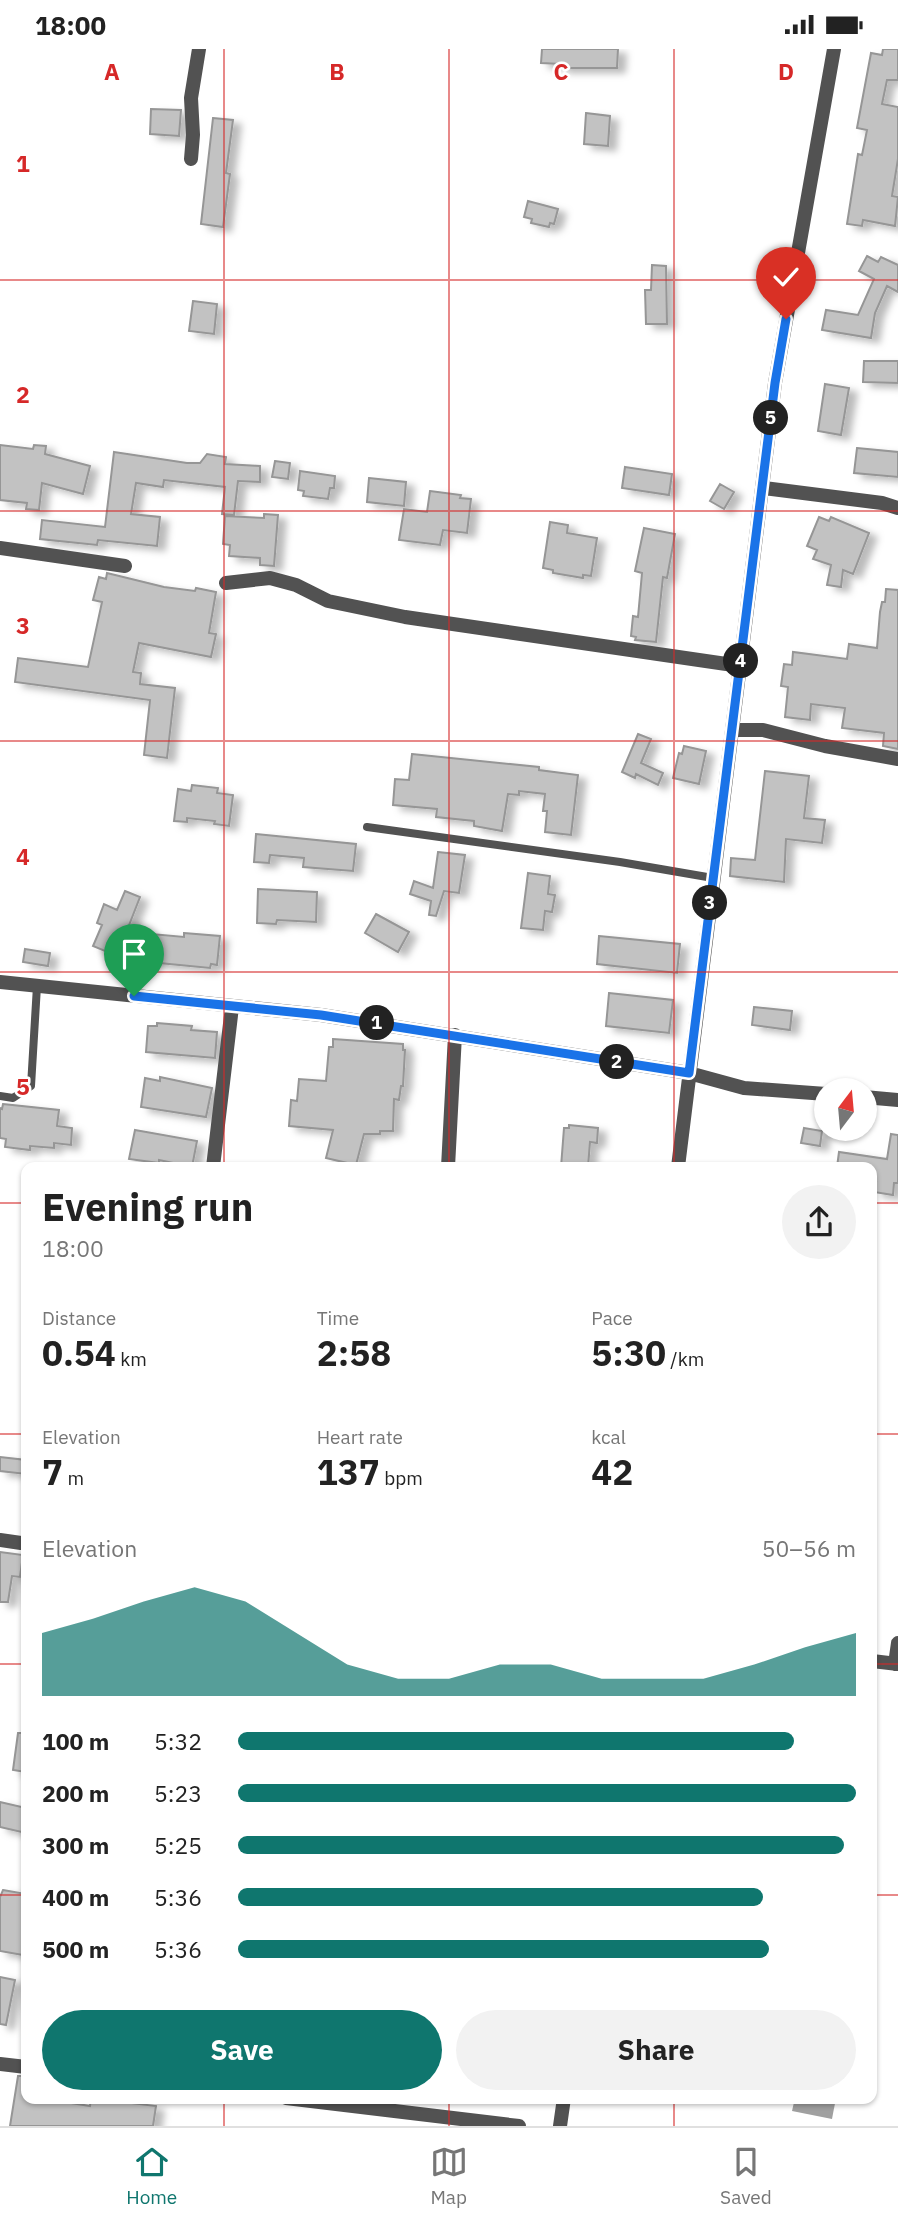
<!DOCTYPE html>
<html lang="en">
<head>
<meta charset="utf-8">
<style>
	body { margin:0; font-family:"IBM Plex Sans",sans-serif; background:#f2f2f2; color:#222; height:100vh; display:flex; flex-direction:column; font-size:26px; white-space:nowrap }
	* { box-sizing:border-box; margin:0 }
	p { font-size:23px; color:#767676 }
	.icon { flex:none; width:38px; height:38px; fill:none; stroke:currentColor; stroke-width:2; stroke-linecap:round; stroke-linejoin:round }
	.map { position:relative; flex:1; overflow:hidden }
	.details { position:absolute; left:21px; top:1113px; width:856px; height:942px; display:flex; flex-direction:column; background:#fff; border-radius:14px; box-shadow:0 2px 5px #0004 }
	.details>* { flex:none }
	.needle { width:46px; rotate:16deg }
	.fabs { position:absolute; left:814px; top:1029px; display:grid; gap:14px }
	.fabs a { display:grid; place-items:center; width:63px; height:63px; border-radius:50%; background:#fff; box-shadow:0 2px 5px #0004; font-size:35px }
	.pin { position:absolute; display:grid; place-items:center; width:60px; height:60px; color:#fff; margin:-72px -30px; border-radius:50% 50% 50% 0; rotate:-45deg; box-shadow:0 0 7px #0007 }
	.pin .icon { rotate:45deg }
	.km { position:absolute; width:35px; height:35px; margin:-18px; border-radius:50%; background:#222; color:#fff; font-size:19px; line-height:35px; text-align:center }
	.round { display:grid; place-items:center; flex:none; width:74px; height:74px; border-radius:37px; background:#f2f2f2 }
	.overview { display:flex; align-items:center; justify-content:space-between; height:119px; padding:0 21px }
	h1 { font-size:38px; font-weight:700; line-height:52px }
	.figures { display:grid; grid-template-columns:repeat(3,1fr); gap:10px; height:119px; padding:7px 21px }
	.figures div { display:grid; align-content:center }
	.figures b { font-size:35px; font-weight:700 }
	.figures small { font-size:19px; font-weight:400 }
	.figures p { font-size:19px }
	.chart { height:196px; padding:14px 21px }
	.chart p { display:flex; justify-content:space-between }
	.chart svg { width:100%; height:126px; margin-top:7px; fill:#0f766e; opacity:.7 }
	.button { display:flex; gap:14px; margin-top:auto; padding:14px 21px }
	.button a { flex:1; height:80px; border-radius:42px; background:#0f766e; color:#fff; font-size:28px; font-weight:700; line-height:80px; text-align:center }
	.button a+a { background:#f2f2f2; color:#222 }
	ul { padding:0 21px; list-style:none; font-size:23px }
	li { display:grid; grid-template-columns:112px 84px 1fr; align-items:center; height:52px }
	li i { height:18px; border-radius:9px; background:#0f766e }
	.status { display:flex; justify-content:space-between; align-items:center; height:49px; padding:0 35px; background:#fff; direction:ltr }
	.status svg { height:19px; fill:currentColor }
	.menu { display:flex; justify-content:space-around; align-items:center; height:98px; border-top:2px solid #e0e0e0; background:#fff; font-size:19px; color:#767676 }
	.menu a { display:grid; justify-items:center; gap:4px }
	.menu .on { color:#0f766e }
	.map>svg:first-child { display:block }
	.water { fill:#a0a0a0 }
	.building { fill:#c2c2c2; stroke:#969696; stroke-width:2; filter:url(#shadow) }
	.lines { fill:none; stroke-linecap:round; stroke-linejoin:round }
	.lane { stroke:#525252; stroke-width:8 }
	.street { stroke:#525252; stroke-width:14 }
	.route-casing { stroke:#fff; stroke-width:14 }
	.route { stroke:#1a73e8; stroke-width:9 }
	.grid { fill:none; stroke:#d62828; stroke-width:2; stroke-opacity:0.55 }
	.grid-label { font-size:23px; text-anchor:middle; font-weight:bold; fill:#d62828; stroke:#fff; stroke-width:5; stroke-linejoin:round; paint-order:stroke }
</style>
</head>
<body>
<div class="status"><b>18:00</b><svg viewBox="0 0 49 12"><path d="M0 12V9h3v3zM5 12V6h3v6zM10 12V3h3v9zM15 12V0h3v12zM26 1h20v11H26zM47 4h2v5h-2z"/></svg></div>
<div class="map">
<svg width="898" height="2077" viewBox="0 0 898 2077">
	<defs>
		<filter id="shadow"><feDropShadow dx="8" dy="4.5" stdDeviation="3.5" flood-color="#0004"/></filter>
	</defs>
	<rect width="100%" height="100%" fill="#fff"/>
	<path class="water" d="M795,2049H836L832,2070L792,2062Z"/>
	<path class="building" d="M542,0H618L617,19H561V15L541,14Z
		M883,0H898V31H887L882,55L898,58V110L892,147L898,148L895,177L863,171L862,177L847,175L858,105L862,106L867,81L857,79L871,4L882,6Z
		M151,60L181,61L179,87L150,85Z
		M586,64L610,67L608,97L584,95Z
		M213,69L233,71L226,124L230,125L223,178L201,175Z
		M528,152L558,160L554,175L550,174L549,178L531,174L532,170L524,168Z
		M867,207L878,213L881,208L898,216V243L887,237L875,264L871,289L822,281L826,261L858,266L874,230L859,222Z
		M652,216L666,217L667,275H646L645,241H651Z
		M193,252L217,255L214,285L189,282Z
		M864,312H898V334L863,333Z
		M825,335L849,339L841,386L818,382Z
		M0,396L33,400L34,396L46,397L45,405L90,417L83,445L42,434L39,461L26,460L27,454L0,451Z
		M857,399L898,403V428L854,424Z
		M114,403L187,414H200L207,405L226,408L225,415L260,417V433L238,432L234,466L222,465L225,438L164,431L163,438L136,434L131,465L160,468L157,497L98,491L97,496L40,490L42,471L105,478Z
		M275,412L290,414L288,430L272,428Z
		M625,418L672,425L669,446L622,439Z
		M300,422L335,427L334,439H330L328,450L303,447L304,442L298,441Z
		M369,429L406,433L404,457L367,453Z
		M720,435L734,443L724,460L710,452Z
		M430,442L461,446L460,449L471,450L467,484L443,481L440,496L399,491L404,460L427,463Z
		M264,465L278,466L274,517L260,516V509L229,507L230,496L223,495L225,467L264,469Z
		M819,468L829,472L831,468L869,484L853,525L843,521L841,538L827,536L831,516L813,510L817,501L807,497Z
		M550,473L568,476L567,484L597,489L591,527L583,526V529L553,524V521L543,519Z
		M644,479L675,485L667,529L663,528L656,593L635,591L636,588L631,587L633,567L638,568L642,524L635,522Z
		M107,524L164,538L195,542L196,539L216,543L209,584L216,585L211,608L139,594L133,623L141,624L140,635L175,639L167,709L144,706L150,651L15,633L18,609L88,618L102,553L93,551L99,528L106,530Z
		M886,540L898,541V700L883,697L884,684L842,679L845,659L811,655L810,671L785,668L788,638L781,637L784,615L792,616L793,603L847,610L849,595L877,599L880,563L882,553H885Z
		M638,685L651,690L641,714L663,724L658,736L636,725L635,729L622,723Z
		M684,697L706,702L699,735L673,729L679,704L682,705Z
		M412,705L539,718V721L578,726L571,786L545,783L547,762H543L545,745L519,742V746L508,745L502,782L474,777V772L436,768L437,760L393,756L395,730L409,731Z
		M765,722L809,727L804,769L825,771L822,794L786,790L784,833L730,827L731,809L755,811Z
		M192,736L218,739L217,744L233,746L229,777L214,775L215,772L187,769V773L174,772L178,740L191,742Z
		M256,785L356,795L353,822L303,818L304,809L270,806L269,814L254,813Z
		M438,803L465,806L459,844L444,842L436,867L429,866L431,852L410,845L414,832L433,839Z
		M528,824L550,827L548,845L555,846L552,863L545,862L543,881L521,879Z
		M258,840L317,843L316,873L277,871L276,875L257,874Z
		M125,842L140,848L117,907L93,897L102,876L97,874L104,855L117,861Z
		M376,865L409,883L398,903L365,884Z
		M184,884L220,887L217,916L211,915L210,919L149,913L152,885L184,888Z
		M599,887L680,895L677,924L597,915Z
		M25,900L50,904L48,917L23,913Z
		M609,944L673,951L669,984L606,977Z
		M754,958L792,962L790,981L752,976Z
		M157,974L192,977L191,981L217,983L215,1009L146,1003L148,977H157Z
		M333,990L403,995V1001H405L403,1037H401L399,1051L394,1050L393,1082H380V1085H364L356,1116L326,1109L333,1081L289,1077L291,1051L297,1052L299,1030L326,1032L329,998H333Z
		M160,1028L212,1039L206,1068L141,1058L145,1029L160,1032Z
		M3,1055L59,1061L57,1077L72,1079L71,1096L54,1094V1099L30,1097V1101L5,1098L6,1090L0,1089V1059L2,1060Z
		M569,1076L598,1079L597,1094L590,1093L588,1118H561L564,1079H569Z
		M804,1079L822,1082L820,1097L801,1094Z
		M135,1081L197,1092L192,1118L159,1111V1114L129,1110Z
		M891,1085L898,1086V1134H894L893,1146L874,1143L876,1133L872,1132V1118H837L839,1103L887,1110Z
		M0,1408L26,1411V1425L0,1422Z
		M0,1503L23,1506L20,1528L12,1527L8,1553H0Z
		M18,1684H26V1723L13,1721Z
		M0,1753L26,1759V1784L0,1778Z
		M3,1841L26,1845V1881L23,1906L0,1902V1848Z
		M0,1928L15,1931L6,1976L0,1975Z
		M18,2027H26V2049H41L90,2057L91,2049L156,2057L153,2077H10Z"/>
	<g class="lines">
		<path class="lane" d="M367,778L620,813L713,829
			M0,1047L13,1049L31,1037L37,937"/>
		<path class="street" d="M191,110L193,86L191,49L199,0
			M764,439L882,454L898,459
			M0,499L125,517
			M226,534L270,529L296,536L328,552L405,568L740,617
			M733,681H763L825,697L898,710
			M0,933L321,966L689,1024L744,1039L826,1045
			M864,1048L898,1051
			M213,1118L232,958
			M448,1118L455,986
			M678,1118L775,334L834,0
			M0,1491L21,1494
			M872,1612L898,1615
			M895,1615L898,1594
			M0,2015L26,2018
			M286,2049L519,2077
			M560,2077L564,2049"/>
	</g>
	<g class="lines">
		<defs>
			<path id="route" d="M134,947L321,966L689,1024L775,334L786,270"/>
		</defs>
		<use href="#route" class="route-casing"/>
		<use href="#route" class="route"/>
	</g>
	<path class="grid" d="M224,0V1118M449,0V1118M674,0V1118M0,231H898M0,462H898M0,692H898M0,923H898M0,1154H26M872,1154H898M0,1385H26M872,1385H898M0,1615H26M872,1615H898M0,1846H26M872,1846H898M224,2049V2077M449,2049V2077M674,2049V2077"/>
	<g class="grid-label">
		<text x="112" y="31">A</text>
		<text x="337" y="31">B</text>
		<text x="561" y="31">C</text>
		<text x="786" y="31">D</text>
		<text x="23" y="123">1</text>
		<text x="23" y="354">2</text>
		<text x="23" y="585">3</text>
		<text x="23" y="816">4</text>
		<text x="23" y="1046">5</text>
	</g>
</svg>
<div class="fabs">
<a><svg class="needle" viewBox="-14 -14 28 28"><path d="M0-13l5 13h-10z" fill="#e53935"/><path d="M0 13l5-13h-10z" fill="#767676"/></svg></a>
</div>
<div class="pin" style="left:134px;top:947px;background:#1e9e55"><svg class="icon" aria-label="arrive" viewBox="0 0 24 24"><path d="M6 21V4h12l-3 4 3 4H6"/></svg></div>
<div class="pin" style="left:786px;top:270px;background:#d93025"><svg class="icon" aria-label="check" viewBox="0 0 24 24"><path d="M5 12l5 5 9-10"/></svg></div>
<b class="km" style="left:377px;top:974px">1</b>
<b class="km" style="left:617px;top:1013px">2</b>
<b class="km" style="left:710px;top:854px">3</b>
<b class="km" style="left:741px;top:612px">4</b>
<b class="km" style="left:771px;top:369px">5</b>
<section class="details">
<div class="overview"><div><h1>Evening run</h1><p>18:00</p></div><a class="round"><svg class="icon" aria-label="share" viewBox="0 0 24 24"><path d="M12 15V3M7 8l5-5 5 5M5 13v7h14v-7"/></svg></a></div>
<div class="figures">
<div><p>Distance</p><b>0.54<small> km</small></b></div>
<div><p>Time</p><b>2:58</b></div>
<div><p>Pace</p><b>5:30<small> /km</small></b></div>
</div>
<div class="figures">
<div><p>Elevation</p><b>7<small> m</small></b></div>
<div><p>Heart rate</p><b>137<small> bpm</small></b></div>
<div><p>kcal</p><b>42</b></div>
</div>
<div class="chart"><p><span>Elevation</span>50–56 m</p>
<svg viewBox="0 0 160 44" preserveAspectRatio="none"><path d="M0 44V22L10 17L20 11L30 6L40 11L50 22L60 33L70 38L80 38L90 33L100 33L110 38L120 38L130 38L140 33L150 27L160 22V44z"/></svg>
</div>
<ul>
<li><b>100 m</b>5:32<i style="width:90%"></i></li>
<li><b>200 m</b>5:23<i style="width:100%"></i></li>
<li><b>300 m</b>5:25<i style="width:98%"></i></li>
<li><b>400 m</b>5:36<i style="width:85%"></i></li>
<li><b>500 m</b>5:36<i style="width:86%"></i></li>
</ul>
<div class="button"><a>Save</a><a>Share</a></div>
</section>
</div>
<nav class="menu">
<a class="on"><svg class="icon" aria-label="home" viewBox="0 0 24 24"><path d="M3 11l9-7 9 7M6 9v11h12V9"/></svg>Home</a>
<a><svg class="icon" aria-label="map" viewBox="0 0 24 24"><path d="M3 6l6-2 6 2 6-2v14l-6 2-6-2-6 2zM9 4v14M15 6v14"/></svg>Map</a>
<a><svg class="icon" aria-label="saved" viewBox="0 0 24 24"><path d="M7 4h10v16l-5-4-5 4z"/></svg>Saved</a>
</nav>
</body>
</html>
